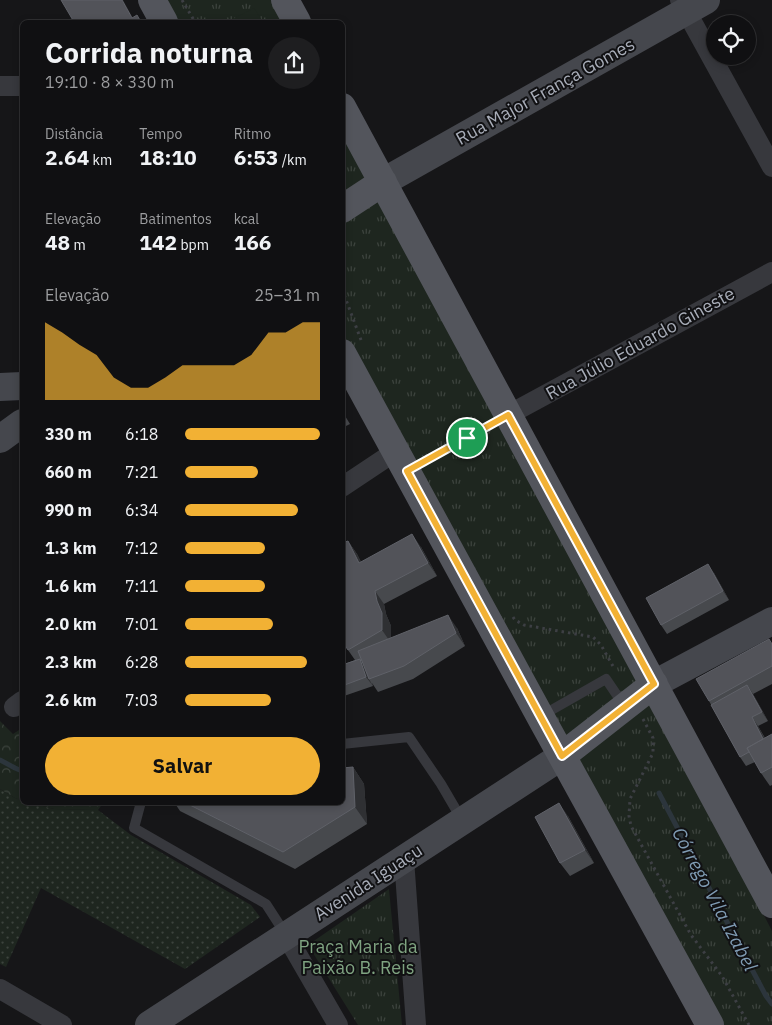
<!DOCTYPE html>
<html lang="pt">
<head>
<meta charset="utf-8">
<style>
	body { margin:0; font-family:"IBM Plex Sans",sans-serif; background:#1e1e20; color:#f1f3f6; height:100vh; display:flex; flex-direction:column; font-size:19px; white-space:nowrap }
	* { box-sizing:border-box; margin:0 }
	p { font-size:16px; color:#9c9d9f }
	.icon { flex:none; width:28px; height:28px; fill:none; stroke:currentColor; stroke-width:2; stroke-linecap:round; stroke-linejoin:round }
	.map { position:relative; flex:1; overflow:hidden }
	.side { position:absolute; left:20px; top:20px; width:325px; height:785px; display:flex; flex-direction:column; background:#101012; border-radius:8px; box-shadow:0 2px 8px #0003,0 0 0 1px #303032 }
	.side>* { flex:none }
	.tools { position:absolute; left:706px; top:15px; display:grid; gap:10px }
	.tools a { display:grid; place-items:center; width:50px; height:50px; border-radius:50%; background:#101012; box-shadow:0 2px 8px #0003,0 0 0 1px #303032; font-size:25px }
	.pin { position:absolute; display:grid; place-items:center; width:42px; height:42px; color:#fff; margin:-21px; border:2px solid #fff; border-radius:50%; box-shadow:0 1px 5px #0007 }
	.round { display:grid; place-items:center; flex:none; width:52px; height:52px; border-radius:26px; background:#1e1e20 }
	.head { display:flex; align-items:center; justify-content:space-between; height:85px; padding:0 25px }
	h1 { font-size:28px; font-weight:800; line-height:38px }
	.metrics { display:grid; grid-template-columns:repeat(3,1fr); gap:8px; height:85px; padding:5px 25px }
	.metrics div { display:grid; align-content:center }
	.metrics b { font-size:21px; font-weight:800 }
	.metrics small { font-size:14px; font-weight:400 }
	.metrics p { font-size:14px }
	.chart { height:140px; padding:10px 25px }
	.chart p { display:flex; justify-content:space-between }
	.chart svg { width:100%; height:90px; margin-top:5px; fill:#f2b134; opacity:.7 }
	.primary-button { display:flex; gap:10px; margin-top:auto; padding:10px 25px }
	.primary-button a { flex:1; height:58px; border-radius:30px; background:#f2b134; color:#111; font-size:20px; font-weight:800; line-height:58px; text-align:center }
	ul { padding:0 25px; list-style:none; font-size:16px }
	li { display:grid; grid-template-columns:80px 60px 1fr; align-items:center; height:38px }
	li i { height:12px; border-radius:6px; background:#f2b134 }
	.map>svg:first-child { display:block }
	.grass { fill:url(#grass-dots) }
	.forest { fill:url(#forest-crowns) }
	.park { fill:url(#park-tufts) }
	.garden { fill:#1e261f }
	.lines { fill:none; stroke-linecap:round; stroke-linejoin:round }
	.stream { stroke:#2c353c; stroke-width:5 }
	.path { stroke:#3d3f44; stroke-width:3; stroke-dasharray:2.5 4; stroke-linecap:butt }
	.lane { stroke:#37383d; stroke-width:10 }
	.street { stroke:#37383d; stroke-width:20 }
	.secondary { stroke:#45474d; stroke-width:28 }
	.primary { stroke:#53555c; stroke-width:28 }
	.wall { fill:#47494d }
	.shaded-wall { fill:#2f3033 }
	.building { fill:#525359; stroke:#5f6168 }
	.route-casing { stroke:#fff; stroke-width:10 }
	.route { stroke:#f2b134; stroke-width:6 }
	.labels { text-anchor:middle; dominant-baseline:central; stroke-width:4; stroke-linejoin:round; paint-order:stroke }
	.street-label { font-size:18px; fill:#a8adb8; stroke:#111113 }
	.park-label { font-size:18px; fill:#7fa381; stroke:#111113 }
	.water-label { font-size:19px; font-style:italic; fill:#7f9bb3; stroke:#111113 }
</style>
</head>
<body>
<div class="map">
<svg width="772" height="1025" viewBox="0 0 772 1025">
	<defs>
		<pattern id="grass-dots" width="8" height="8" patternUnits="userSpaceOnUse" patternTransform="scale(1.25)"><rect width="8" height="8" fill="#1e261f"/><path d="M2 2h.1M6 6h.1" fill="none" stroke="#3c433d" stroke-width="1.8" stroke-linecap="round"/></pattern>
		<pattern id="forest-crowns" width="20" height="18" patternUnits="userSpaceOnUse" patternTransform="scale(1.25)"><rect width="20" height="18" fill="#1e261f"/><path d="M2 6a3 3 0 1 1 6 0M12 15a3 3 0 1 1 6 0" fill="none" stroke="#3c433d"/></pattern>
		<pattern id="park-tufts" width="24" height="20" patternUnits="userSpaceOnUse" patternTransform="scale(1.25)"><rect width="24" height="20" fill="#1e261f"/><path d="M3 7l-1-3M5 7V3M7 7l1-3M15 17l-1-3M17 17v-4M19 17l1-3" fill="none" stroke="#3c433d"/></pattern>
	</defs>
	<rect width="100%" height="100%" fill="#161618"/>
	<path class="grass" d="M0,789L15,798L22,800V802L31,803L54,809L98,810L131,835L251,905L260,917L185,969L41,888L6,967L0,964Z"/>
	<path class="forest" d="M0,721L13,734L22,728V800L15,798L0,789Z
		M31,803H103L98,810L54,809Z"/>
	<path class="park" d="M158,0H278L289,22H172Z
		M342,125L669,729L772,931V1025H715L375,401L343,337Z
		M389,889L402,1025H358L308,945Z"/>
	<path class="garden" d="M254,8L263,22H227Z"/>
	<g class="lines">
		<path class="stream" d="M0,760L15,768L22,771
			M659,793L766,996L772,1004"/>
		<path class="path" d="M182,0L195,22
			M342,289L361,340
			M426,460L490,425
			M513,617L515,620L524,625L593,637L601,645L614,668
			M643,719L653,738V753L630,799L629,816L631,826L691,935L722,976L749,1025"/>
		<path class="lane" d="M541,716L606,679L625,707
			M342,744L409,737L441,784L462,820
			M141,802L134,828L266,904L286,935"/>
		<path class="street" d="M680,0L772,167
			M0,86H22
			M508,415L772,272
			M342,487L396,451
			M14,707L22,701
			M404,859L416,1025
			M286,935L338,1025
			M0,989L62,1025"/>
		<path class="secondary" d="M383,182L706,0
			M0,387L22,386
			M0,439L22,423
			M654,684L772,621
			M149,1025L562,756"/>
		<path class="primary" d="M152,0L164,22
			M285,0L297,22
			M342,107L772,904
			M342,209L383,182
			M342,353L540,716L710,1025
			M562,756L654,684"/>
	</g>
	<path class="wall" d="M342,411L350,424L342,428Z
		M348,541L357,554L361,562L421,547L437,576L384,604L386,614L391,626V638L457,628L465,646L413,679L378,692L372,683L373,686L344,696L342,694V665L355,660L348,650Z
		M714,573L729,600L667,634L661,625Z
		M772,643V684L753,694L768,721L758,726L765,738L772,734V785L770,786L761,773L755,762L746,766L740,757L709,701Z
		M353,767L364,784L367,824L295,869L180,811L174,802H342Z
		M568,816L594,863L570,876L560,863Z"/>
	<path class="shaded-wall" d="M122,0H123L135,22L132,18Z
		M412,534L421,547L437,576L428,563Z
		M348,541L357,554L368,576L359,563Z
		M708,564L714,573L729,600L723,591Z
		M375,591L384,604L386,614L391,626V643L382,630Z
		M448,615L457,628L465,646L456,633Z
		M360,659L366,667L369,679L373,686L366,677Z
		M747,685L753,694L768,721L762,712Z
		M752,717L758,726L772,752L766,743Z
		M353,767L364,784L367,824L355,807Z
		M559,803L568,816L594,863L585,850Z"/>
	<path class="building" d="M61,0H122L132,18L137,15L141,22H74Z
		M412,534L428,563L375,591L377,601L382,613V630L348,650L342,641V543L348,541L359,563Z
		M708,564L723,591L661,625L646,598Z
		M448,615L456,633L404,666L369,679L358,651Z
		M769,639L772,644V666L709,701L696,679Z
		M360,659L366,677L342,686V665Z
		M747,685L762,712L752,717L763,739L747,748L749,752L740,757L711,705Z
		M772,734V767L761,773L747,748Z
		M353,767L355,807L283,852L184,802H342V768Z
		M559,803L585,850L560,863L535,817Z"/>
	<g class="lines">
		<defs>
			<path id="route" d="M508,415L654,684L562,756L407,471Z"/>
		</defs>
		<use href="#route" class="route-casing"/>
		<use href="#route" class="route"/>
	</g>
	<g class="labels">
		<g class="street-label">
			<text transform="translate(545 91) rotate(-29)">Rua Major França Gomes</text>
			<text transform="translate(640 343) rotate(-29)">Rua Júlio Eduardo Gineste</text>
			<text transform="translate(368 882) rotate(-33)">Avenida Iguaçu</text>
		</g>
		<g class="park-label">
			<text x="358" y="946">Praça Maria da<tspan x="358" dy="21">Paixão B. Reis</tspan></text>
		</g>
		<g class="water-label">
			<text transform="translate(715 899) rotate(62)">Córrego Vila Izabel</text>
		</g>
	</g>
</svg>
<div class="tools">
<a><svg class="icon" aria-label="locate" viewBox="0 0 24 24"><circle cx="12" cy="12" r="6"/><path d="M12 2v4M12 18v4M2 12h4M18 12h4"/></svg></a>
</div>
<div class="pin" style="left:467px;top:438px;background:#1e9e55"><svg class="icon" aria-label="arrive" viewBox="0 0 24 24"><path d="M6 21V4h12l-3 4 3 4H6"/></svg></div>
<section class="side">
<div class="head"><div><h1>Corrida noturna</h1><p>19:10 · 8 × 330 m</p></div><a class="round"><svg class="icon" aria-label="share" viewBox="0 0 24 24"><path d="M12 15V3M7 8l5-5 5 5M5 13v7h14v-7"/></svg></a></div>
<div class="metrics">
<div><p>Distância</p><b>2.64<small> km</small></b></div>
<div><p>Tempo</p><b>18:10</b></div>
<div><p>Ritmo</p><b>6:53<small> /km</small></b></div>
</div>
<div class="metrics">
<div><p>Elevação</p><b>48<small> m</small></b></div>
<div><p>Batimentos</p><b>142<small> bpm</small></b></div>
<div><p>kcal</p><b>166</b></div>
</div>
<div class="chart"><p><span>Elevação</span>25–31 m</p>
<svg viewBox="0 0 160 44" preserveAspectRatio="none"><path d="M0 44V6L10 11L20 17L30 22L40 33L50 38L60 38L70 33L80 27L90 27L100 27L110 27L120 22L130 11L140 11L150 6L160 6V44z"/></svg>
</div>
<ul>
<li><b>330 m</b>6:18<i style="width:100%"></i></li>
<li><b>660 m</b>7:21<i style="width:54%"></i></li>
<li><b>990 m</b>6:34<i style="width:84%"></i></li>
<li><b>1.3 km</b>7:12<i style="width:59%"></i></li>
<li><b>1.6 km</b>7:11<i style="width:59%"></i></li>
<li><b>2.0 km</b>7:01<i style="width:65%"></i></li>
<li><b>2.3 km</b>6:28<i style="width:90%"></i></li>
<li><b>2.6 km</b>7:03<i style="width:64%"></i></li>
</ul>
<div class="primary-button"><a>Salvar</a></div>
</section>
</div>
</body>
</html>
